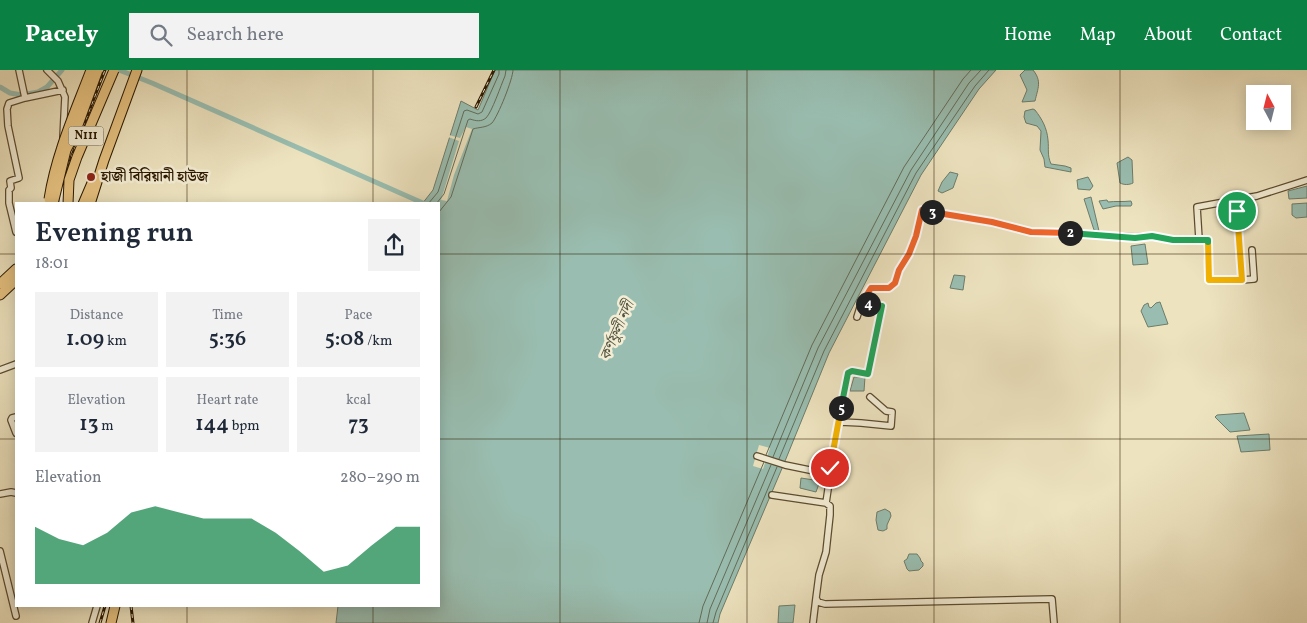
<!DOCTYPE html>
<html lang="en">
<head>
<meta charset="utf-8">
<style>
	body { margin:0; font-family:Vollkorn,"Noto Serif Bengali",serif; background:#f2f2f3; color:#1f2937; height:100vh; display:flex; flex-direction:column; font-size:19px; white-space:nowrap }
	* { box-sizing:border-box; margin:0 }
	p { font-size:16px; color:#747a83 }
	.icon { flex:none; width:28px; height:28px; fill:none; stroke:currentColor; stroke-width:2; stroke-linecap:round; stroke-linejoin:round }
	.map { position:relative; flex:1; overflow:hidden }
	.sheet { position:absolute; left:15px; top:132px; width:425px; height:405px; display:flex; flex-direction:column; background:#fff; border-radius:0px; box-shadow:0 2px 12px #0003 }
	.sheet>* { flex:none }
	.needle { width:32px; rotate:353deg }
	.controls { position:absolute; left:1246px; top:15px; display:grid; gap:10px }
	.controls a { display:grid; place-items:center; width:45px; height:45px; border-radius:0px; background:#fff; box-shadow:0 2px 12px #0003; font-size:25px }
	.pin { position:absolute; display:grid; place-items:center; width:42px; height:42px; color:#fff; margin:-21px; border:2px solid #fff; border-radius:50%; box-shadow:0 1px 5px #0007 }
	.km { position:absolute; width:25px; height:25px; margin:-12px; border-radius:50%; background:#222; color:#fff; font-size:14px; line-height:25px; text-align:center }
	.round { display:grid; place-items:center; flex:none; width:52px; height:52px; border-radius:0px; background:#f2f2f3 }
	.head { display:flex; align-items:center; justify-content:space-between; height:85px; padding:0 20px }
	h1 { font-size:28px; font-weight:600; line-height:38px }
	.stats { display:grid; grid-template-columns:repeat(3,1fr); gap:8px; height:85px; padding:5px 20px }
	.stats div { display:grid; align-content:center; border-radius:0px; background:#f2f2f3; text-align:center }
	.stats b { font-size:21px; font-weight:600 }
	.stats small { font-size:14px; font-weight:400 }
	.stats p { font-size:14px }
	.chart { height:140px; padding:10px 20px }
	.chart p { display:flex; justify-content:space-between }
	.chart svg { width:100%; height:90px; margin-top:5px; fill:#0b8043; opacity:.7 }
	header { display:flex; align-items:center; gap:30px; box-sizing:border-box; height:70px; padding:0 25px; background:#0b8043; color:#fff }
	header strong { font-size:24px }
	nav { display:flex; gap:28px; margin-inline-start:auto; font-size:18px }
	.search { width:350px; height:45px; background:#f2f2f3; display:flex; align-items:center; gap:12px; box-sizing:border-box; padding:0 18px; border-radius:0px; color:#747a83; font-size:19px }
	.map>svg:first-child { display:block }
	.water { fill:#99beb1; stroke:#6d7c6a }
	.pier { fill:#ede3bf }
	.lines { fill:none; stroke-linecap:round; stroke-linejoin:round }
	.shore { stroke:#626c58; stroke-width:1 }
	.canal { stroke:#99beb1; stroke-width:5 }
	.minor-casing { stroke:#5c4c30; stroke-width:8 }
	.primary-casing { stroke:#2b1900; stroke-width:11 }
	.trunk-casing { stroke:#2b1900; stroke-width:11 }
	.minor { stroke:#f3edd5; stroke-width:5.5 }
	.primary { stroke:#e6c280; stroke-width:9 }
	.trunk { stroke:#e6c280; stroke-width:9 }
	.rail-casing { stroke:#2b1900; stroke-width:3 }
	.rail { stroke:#f3edd5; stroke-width:1; stroke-dasharray:4; stroke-linecap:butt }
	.trunk-bridge-casing { stroke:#2b1900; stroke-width:11; stroke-linecap:butt }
	.trunk-bridge { stroke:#e6c280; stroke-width:9 }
	.split-1-casing { stroke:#fff; stroke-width:10 }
	.split-2-casing { stroke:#fff; stroke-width:10 }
	.split-3-casing { stroke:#fff; stroke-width:10 }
	.split-4-casing { stroke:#fff; stroke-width:10 }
	.split-5-casing { stroke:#fff; stroke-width:10 }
	.split-6-casing { stroke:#fff; stroke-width:10 }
	.split-1 { stroke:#f5b400; stroke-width:6 }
	.split-2 { stroke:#22a559; stroke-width:6 }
	.split-3 { stroke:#f0652b; stroke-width:6 }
	.split-4 { stroke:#f0652b; stroke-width:6 }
	.split-5 { stroke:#22a559; stroke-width:6 }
	.split-6 { stroke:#f5b400; stroke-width:6 }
	.grid { fill:none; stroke:#2b1900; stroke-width:1; stroke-opacity:0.55 }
	.poi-dot { fill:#8f2418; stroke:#f3edd5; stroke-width:2 }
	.labels { text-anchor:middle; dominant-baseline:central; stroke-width:5; stroke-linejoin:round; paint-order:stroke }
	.shield { fill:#f3edd5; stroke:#675940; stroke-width:1 }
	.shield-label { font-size:12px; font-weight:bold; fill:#2b1900 }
	.poi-label { font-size:14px; font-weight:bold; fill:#2b1900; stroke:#f3edd5; text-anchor:start }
	.water-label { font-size:15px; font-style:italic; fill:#52533e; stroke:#f3edd5 }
</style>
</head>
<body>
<header>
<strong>Pacely</strong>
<div class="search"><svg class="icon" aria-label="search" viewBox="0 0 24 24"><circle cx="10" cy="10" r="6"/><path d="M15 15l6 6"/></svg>Search here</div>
<nav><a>Home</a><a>Map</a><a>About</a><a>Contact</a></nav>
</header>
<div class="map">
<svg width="1307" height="553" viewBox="0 0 1307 553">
	<rect width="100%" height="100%" fill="#ede3bf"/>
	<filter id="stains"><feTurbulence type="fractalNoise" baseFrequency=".004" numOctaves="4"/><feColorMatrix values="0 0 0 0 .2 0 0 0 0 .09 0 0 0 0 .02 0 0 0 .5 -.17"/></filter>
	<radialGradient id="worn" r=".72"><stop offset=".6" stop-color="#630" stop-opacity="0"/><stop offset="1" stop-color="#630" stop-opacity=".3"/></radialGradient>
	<path class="water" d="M495,0H996L979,19L921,105L829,283L783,396L720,544L718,553H336L338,536H439V134H422L433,120L461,31L478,40Z
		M1025,0H1033C1042,11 1038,18 1035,31L1022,32L1027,20L1020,5Z
		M1033,39L1035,40C1042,49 1047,58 1048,70C1049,79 1047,85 1051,94L1065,96L1071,98V102L1045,97L1044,89L1040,80L1041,61L1037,56L1026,53L1024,47L1025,41Z
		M1128,87L1132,90L1133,113C1129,115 1124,115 1120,113L1117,93Z
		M950,102L958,104L953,118L942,123L938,121L942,112Z
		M1088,107L1093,116L1090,120L1078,119L1077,110Z
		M1307,116V128L1289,129L1288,121Z
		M1091,127L1099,161L1094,160L1084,129Z
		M1107,130L1108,132C1115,131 1123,132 1131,131L1132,134L1131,136H1116L1103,139L1099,131Z
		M1307,133V147L1296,148L1292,145V134Z
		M1145,174L1148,194L1133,195L1131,176Z
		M954,205L965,206L963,220L950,218Z
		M1160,232L1168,254L1148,257L1141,241L1144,235L1148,233L1149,237L1151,238L1156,233Z
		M854,307H865L864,321H850Z
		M1244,343L1250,360L1230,362L1215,347L1217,345Z
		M1269,364L1270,380L1241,382L1237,366Z
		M801,408L820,411L816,422L800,418Z
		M885,439L890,442L891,446L887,455V459L883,461L878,460L876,450L877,442Z
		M909,484H917L920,488L921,491L923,493V496L919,500L909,501L907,499L904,491L907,489Z
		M795,535L793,553H778L779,536Z"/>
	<path class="pier" d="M466,57L472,59L454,105L447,131L441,130L459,71L448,67L449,65L460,68Z
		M759,375L770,378L763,399L753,396Z"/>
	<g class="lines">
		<path class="shore" d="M428,134L438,122L464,41L467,40L478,44L482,42L499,4V0
			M436,134L444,124L468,50L470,49C476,51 481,52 486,48C492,42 501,15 505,6L506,0
			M439,142L451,127L473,59C479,57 486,58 492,53C498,46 513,9 513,0
			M766,385L812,275L904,97L963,9L971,0
			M773,387L818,278L911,100L969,13L981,0
			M779,389L824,281L916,103L975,16L989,0
			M699,553L703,536L764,392
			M707,553L710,539L771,395
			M713,553L716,542L777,397"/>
		<path class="canal" d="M119,0L152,13L425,134
			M0,17L10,23L22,25L38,22L47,17L62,0"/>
		<defs>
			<path id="minor" d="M19,0L25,28
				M47,0L58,11L65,27L63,67
				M62,108V134
				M16,162L9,133V120L11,118L10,111L19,108L8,56L7,39L9,33L25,28L63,20
				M1199,169L1207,170L1209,210H1242L1237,141
				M1242,210L1254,209L1252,180
				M857,247L861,234
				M0,300L16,294
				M16,347L12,348L11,350L16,363
				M838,354L841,352L861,353L891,356L892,342L886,341L870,327
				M757,386L785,395L829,404
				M0,424L11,422L16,423
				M772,425L826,433L830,436V445L826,482L819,505L816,528
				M826,433L836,365L848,303L852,301L868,304L882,236L861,234L871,218H889L895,213L899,200L909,184L916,166L922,140L992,152L1031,162L1135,167L1152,166L1173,170L1199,169L1197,137L1257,126L1307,110
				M0,481L16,546
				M92,553L97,536
				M813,553L816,528L818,532L825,534L1052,529L1054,553"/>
			<path id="primary" d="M83,134L92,113
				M90,134L104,90L137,0
				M0,225L16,210"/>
			<path id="trunk" d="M0,214L16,199
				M111,553L115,536"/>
		</defs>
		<use href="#minor" class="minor-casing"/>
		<use href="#primary" class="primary-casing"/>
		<use href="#trunk" class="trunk-casing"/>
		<use href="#minor" class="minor"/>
		<use href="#primary" class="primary"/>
		<use href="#trunk" class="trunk"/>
		<defs>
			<path id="rail" d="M476,37L494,0
				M72,134L67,107L71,88L105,0
				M131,536L133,553
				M100,553L105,536"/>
		</defs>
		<use href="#rail" class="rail-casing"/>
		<use href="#rail" class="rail"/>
		<defs>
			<path id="trunk-bridge" d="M49,129C56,84 75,42 91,0
				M53,134L66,80L75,63L98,0
				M68,134L69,110L77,87L114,0"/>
		</defs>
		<use href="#trunk-bridge" class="trunk-bridge-casing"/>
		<use href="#trunk-bridge" class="trunk-bridge"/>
	</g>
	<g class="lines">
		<defs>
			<path id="split-1" d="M1208,172L1209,210H1242L1237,141"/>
			<path id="split-2" d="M1070,163L1135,168L1152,166L1173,170H1208V172"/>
			<path id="split-3" d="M932,142L992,152L1031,162L1070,163"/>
			<path id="split-4" d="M868,234H861L871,218H889L895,213L899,200L909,184L916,166L922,140L932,142"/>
			<path id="split-5" d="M841,338L848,303L852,301L868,304L882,236L868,234"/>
			<path id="split-6" d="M830,398L841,338"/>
		</defs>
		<use href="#split-1" class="split-1-casing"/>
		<use href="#split-2" class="split-2-casing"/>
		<use href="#split-3" class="split-3-casing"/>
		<use href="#split-4" class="split-4-casing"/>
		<use href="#split-5" class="split-5-casing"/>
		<use href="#split-6" class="split-6-casing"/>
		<use href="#split-1" class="split-1"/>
		<use href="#split-2" class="split-2"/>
		<use href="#split-3" class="split-3"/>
		<use href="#split-4" class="split-4"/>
		<use href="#split-5" class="split-5"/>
		<use href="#split-6" class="split-6"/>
	</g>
	<path class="grid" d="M187,0V134M373,0V134M560,0V553M747,0V553M934,0V553M1120,0V553M0,184H16M439,184H1307M0,369H16M439,369H1307M187,536V553M373,536V553"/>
	<circle class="poi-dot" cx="91" cy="107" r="5"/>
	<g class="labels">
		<rect class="shield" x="68.5" y="56.5" width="35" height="19" rx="4"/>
		<g class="shield-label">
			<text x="86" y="66">N111</text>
		</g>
		<g class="poi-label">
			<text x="101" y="107">হাজী বিরিয়ানী হাউজ</text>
		</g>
		<g class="water-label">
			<text transform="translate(618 261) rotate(-66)">কর্ণফুলী নদী</text>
		</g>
	</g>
	<rect width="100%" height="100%" filter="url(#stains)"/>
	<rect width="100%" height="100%" fill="url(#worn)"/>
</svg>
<div class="controls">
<a><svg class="needle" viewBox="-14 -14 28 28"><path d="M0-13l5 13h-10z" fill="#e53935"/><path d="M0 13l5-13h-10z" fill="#747a83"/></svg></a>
</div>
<div class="pin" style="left:1237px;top:141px;background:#1e9e55"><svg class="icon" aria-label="arrive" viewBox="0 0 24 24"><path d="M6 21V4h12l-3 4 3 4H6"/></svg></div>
<div class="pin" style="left:830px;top:398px;background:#d93025"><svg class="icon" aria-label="check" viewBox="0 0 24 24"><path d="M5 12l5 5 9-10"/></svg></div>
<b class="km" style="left:1070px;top:163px">2</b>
<b class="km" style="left:932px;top:142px">3</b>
<b class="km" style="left:868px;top:234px">4</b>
<b class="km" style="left:841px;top:338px">5</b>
<section class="sheet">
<div class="head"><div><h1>Evening run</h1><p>18:01</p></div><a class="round"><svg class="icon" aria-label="share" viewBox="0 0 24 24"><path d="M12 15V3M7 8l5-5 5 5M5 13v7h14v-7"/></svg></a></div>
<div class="stats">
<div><p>Distance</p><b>1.09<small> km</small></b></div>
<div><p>Time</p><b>5:36</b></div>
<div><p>Pace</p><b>5:08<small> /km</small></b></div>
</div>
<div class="stats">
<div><p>Elevation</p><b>13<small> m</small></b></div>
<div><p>Heart rate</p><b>144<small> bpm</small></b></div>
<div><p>kcal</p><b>73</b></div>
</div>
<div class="chart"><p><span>Elevation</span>280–290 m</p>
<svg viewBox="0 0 160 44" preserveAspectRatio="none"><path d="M0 44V16L10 22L20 25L30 19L40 9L50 6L60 9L70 12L80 12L90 12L100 19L110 28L120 38L130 35L140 25L150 16L160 16V44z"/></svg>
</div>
</section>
</div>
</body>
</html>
